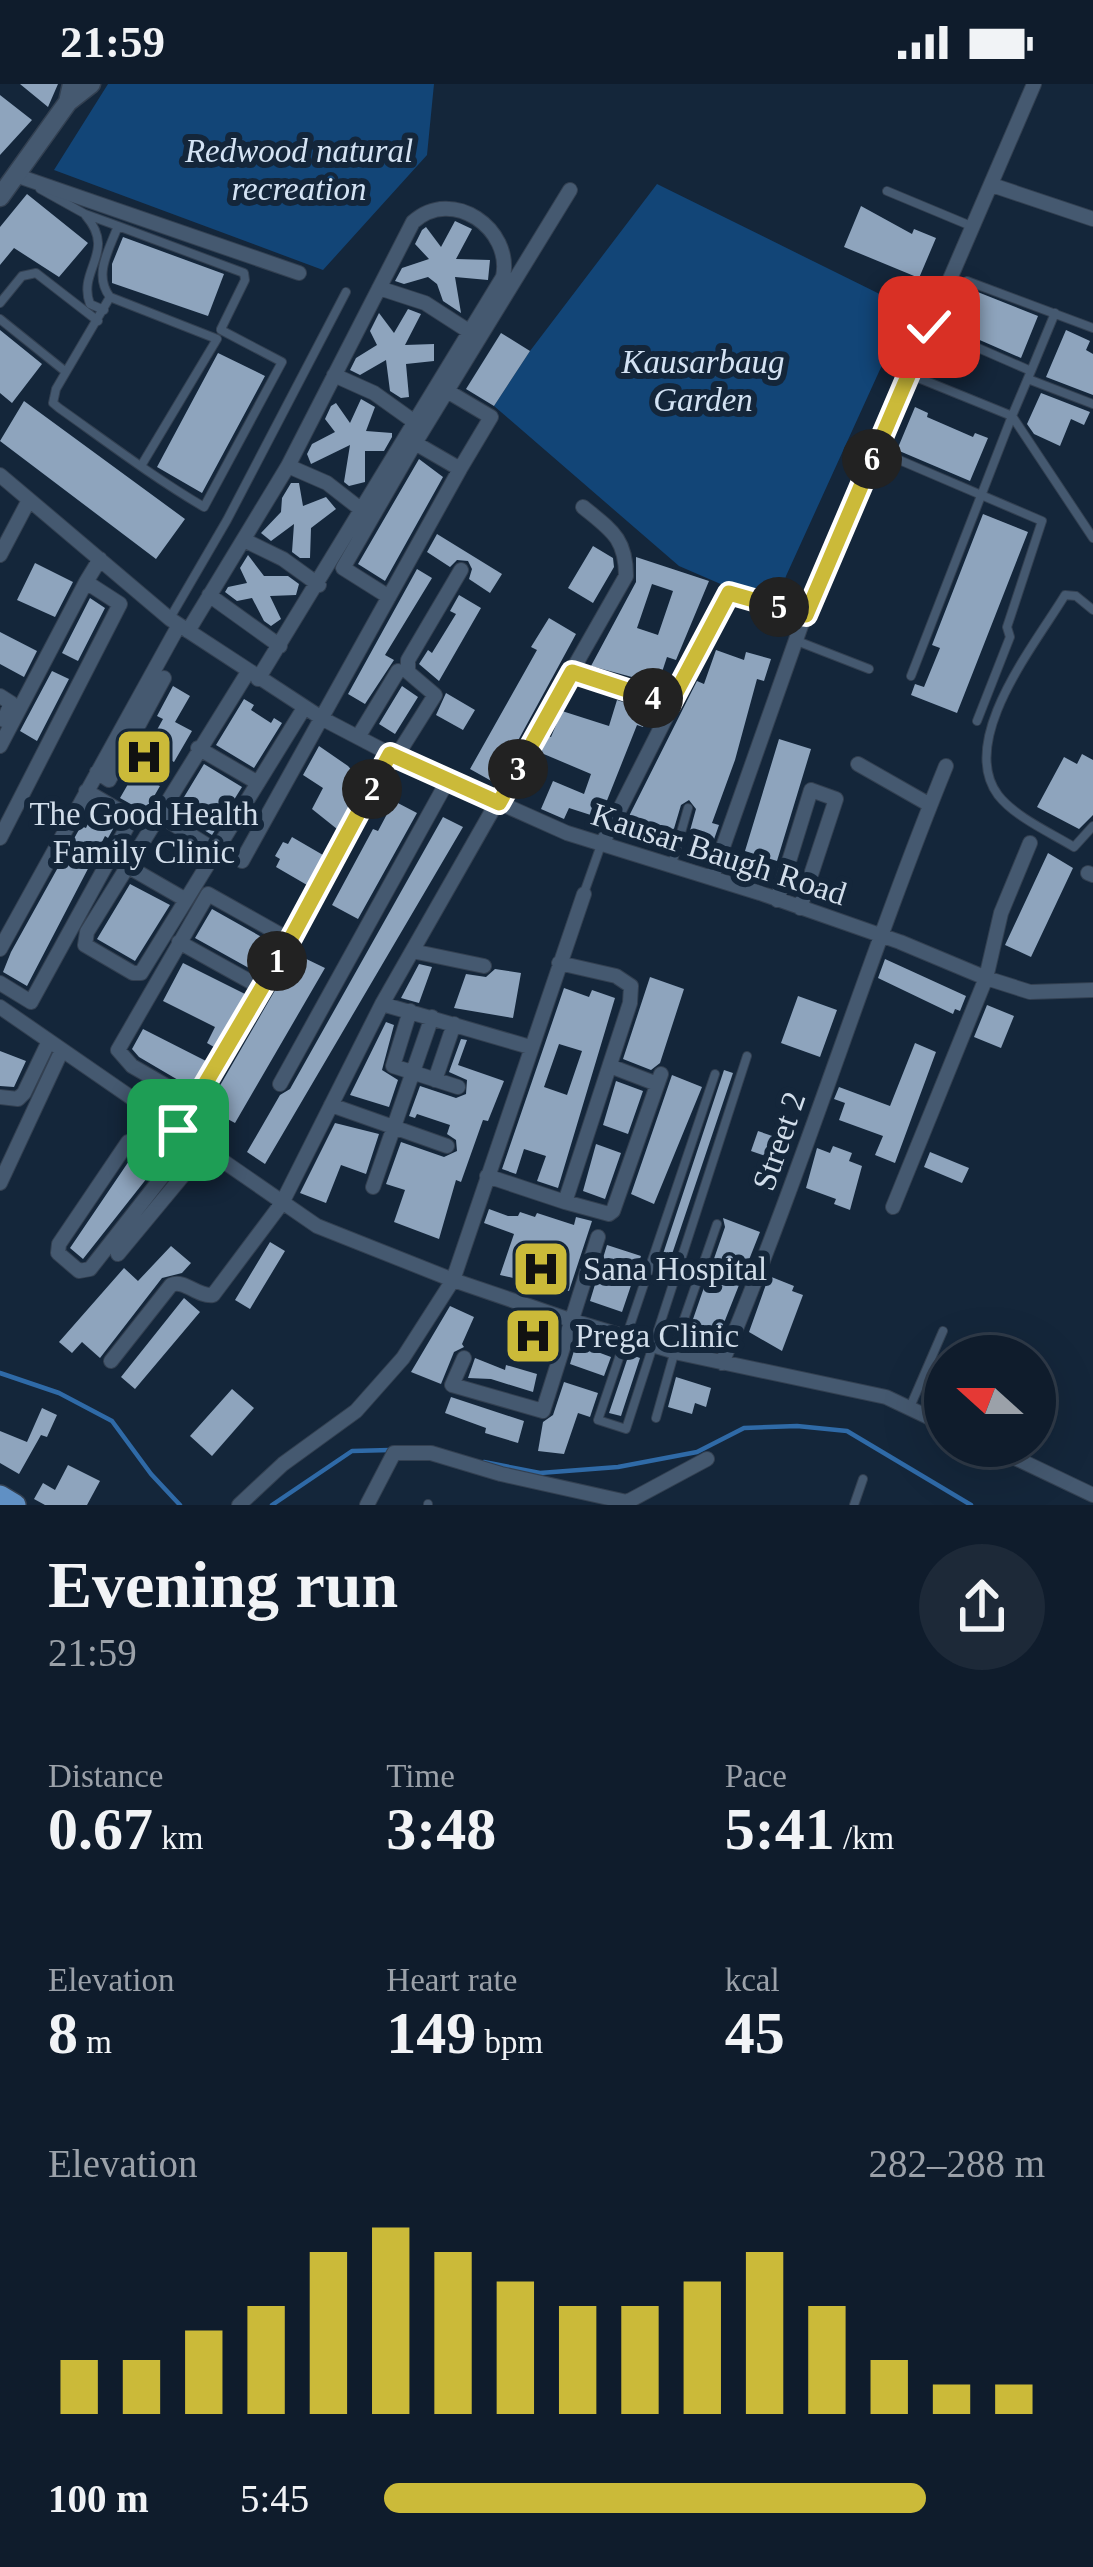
<!DOCTYPE html>
<html lang="en">
<head>
<meta charset="utf-8">
<style>
	body { margin:0; font-family:"Times New Roman",serif; background:#1d2938; color:#f1f3f6; height:100vh; display:flex; flex-direction:column; font-size:45px; white-space:nowrap }
	* { box-sizing:border-box; margin:0 }
	p { font-size:39px; color:#9ba1a9 }
	.icon { flex:none; width:66px; height:66px; fill:none; stroke:currentColor; stroke-width:2; stroke-linecap:round; stroke-linejoin:round }
	.map { position:relative; height:1421px; overflow:hidden }
	.side { display:flex; flex-direction:column; background:#0f1c2c; flex:1 }
	.side>* { flex:none }
	.needle { width:78px; rotate:291deg }
	.controls { position:absolute; left:924px; top:1251px; display:grid; gap:24px }
	.controls a { display:grid; place-items:center; width:132px; height:132px; border-radius:50%; background:#0f1c2c; box-shadow:0 12px 48px #0002,0 0 0 3px #2f3a48; font-size:60px }
	.pin { position:absolute; display:grid; place-items:center; width:102px; height:102px; color:#fff; margin:-51px; border-radius:24px; box-shadow:0 6px 18px #0006 }
	.km { position:absolute; width:60px; height:60px; margin:-30px; border-radius:50%; background:#222; color:#fff; font-size:33px; line-height:60px; text-align:center }
	.round { display:grid; place-items:center; flex:none; width:126px; height:126px; border-radius:63px; background:#1d2938 }
	.headline { display:flex; align-items:center; justify-content:space-between; height:204px; padding:0 48px }
	h1 { font-size:66px; font-weight:700; line-height:90px }
	.metrics { display:grid; grid-template-columns:repeat(3,1fr); gap:18px; height:204px; padding:12px 48px }
	.metrics div { display:grid; align-content:center }
	.metrics b { font-size:60px; font-weight:700 }
	.metrics small { font-size:33px; font-weight:400 }
	.metrics p { font-size:33px }
	.chart { height:336px; padding:24px 48px }
	.chart p { display:flex; justify-content:space-between }
	.chart svg { width:100%; height:216px; margin-top:12px; stroke:#cbba39; stroke-width:6 }
	ul { padding:0 48px; list-style:none; font-size:39px }
	li { display:grid; grid-template-columns:192px 144px 1fr; align-items:center; height:90px }
	li i { height:30px; border-radius:15px; background:#cbba39 }
	.status { display:flex; justify-content:space-between; align-items:center; height:84px; padding:0 60px; background:#0f1c2c; direction:ltr }
	.status svg { height:33px; fill:currentColor }
	.map>svg:first-child { display:block }
	.green { fill:#124577 }
	.lines { fill:none; stroke-linecap:round; stroke-linejoin:round }
	.stream { stroke:#2f6aa7; stroke-width:4.5 }
	.building { fill:#8ea4bd; fill-rule:evenodd }
	.service-casing { stroke:#334051; stroke-width:10 }
	.minor-casing { stroke:#334051; stroke-width:16 }
	.secondary-casing { stroke:#334051; stroke-width:21 }
	.primary-casing { stroke:#334051; stroke-width:24 }
	.service { stroke:#455970; stroke-width:8 }
	.minor { stroke:#455970; stroke-width:14 }
	.secondary { stroke:#455970; stroke-width:18 }
	.primary { stroke:#6090c4; stroke-width:21 }
	.route-casing { stroke:#fff; stroke-width:24 }
	.route { stroke:#cbba39; stroke-width:15 }
	.labels { text-anchor:middle; dominant-baseline:central; stroke-width:12; stroke-linejoin:round; paint-order:stroke }
	.park-label { font-size:33px; font-style:italic; fill:#d4e3f4; stroke:#14263a }
	.poi-label { font-size:33px; fill:#d1ddea; stroke:#14263a; text-anchor:start }
	.street-label { font-size:33px; fill:#d1ddea; stroke:#14263a }
</style>
</head>
<body>
<div class="status"><b>21:59</b><svg viewBox="0 0 49 12"><path d="M0 12V9h3v3zM5 12V6h3v6zM10 12V3h3v9zM15 12V0h3v12zM26 1h20v11H26zM47 4h2v5h-2z"/></svg></div>
<div class="map">
<svg width="1093" height="1421" viewBox="0 0 1093 1421">
	<rect width="100%" height="100%" fill="#14263a"/>
	<path class="green" d="M108,0H434L427,71L323,186L54,86Z
		M657,100L908,224L786,492L776,524L679,482L494,322L530,267Z"/>
	<g class="lines">
		<path class="stream" d="M0,1289L59,1309L112,1337L151,1390L180,1421
			M484,1378L540,1389L618,1383L697,1368L744,1344L797,1342L847,1347L971,1421
			M272,1421L352,1367L390,1366"/>
	</g>
	<path class="building" d="M20,0H58L48,23Z
		M0,11L32,36L0,71Z
		M27,110L88,159L59,193L14,164L0,181V143Z
		M861,122L912,150L914,145L936,154L919,194L844,163Z
		M455,137L472,145L456,175L490,176L488,196L455,193L461,229L443,217L437,200L428,193L404,200L395,197L402,184L429,175L415,160L422,146L426,143L441,163Z
		M123,153L224,190L208,232L112,199V180Z
		M960,201L1038,232L1021,274L943,240Z
		M408,225L421,230L405,261L434,260V277L406,280L409,313L401,314L390,307L386,276L360,291L350,286L356,274L377,261L370,247L379,229L394,249Z
		M0,246L42,280L12,319L0,309Z
		M1066,246L1090,257L1086,266L1093,270V311L1046,293Z
		M501,249L530,267L494,322L466,305Z
		M218,269L265,292L202,409L157,383Z
		M1041,309L1090,328L1084,341L1071,335L1060,362L1034,350L1027,340Z
		M361,315L375,323L366,347L392,349V353L384,367H365V398L349,402L344,398L350,361L311,380L307,370L312,360L335,348L325,335L331,322L336,319L350,339Z
		M24,317L185,435L156,475L0,357Z
		M915,323L928,329L927,333L973,353L975,349L988,354L970,397L897,366Z
		M419,375L443,393L385,497L358,480Z
		M291,399H299L303,422L326,413L336,425L311,444L310,474H300L292,468L294,440L271,457L261,449L281,428L282,414Z
		M983,430L1028,448L957,629L911,611L915,600L924,603L940,564L932,561Z
		M437,450L502,490L490,509L469,495L472,485L468,477L457,476L450,483L427,468Z
		M593,462L613,474L614,483L593,519L568,504Z
		M248,471L264,492H288L299,500L296,511L270,512L281,535L271,542L264,537L252,514L237,517L225,508L228,503L247,499L240,484Z
		M636,473L709,497L676,576L667,573L658,600L591,582L636,498ZM652,500L673,507L658,551L637,544Z
		M35,479L73,498L55,533L17,516Z
		M417,485L432,494L385,571L394,576L365,620L348,610Z
		M459,511L481,524L439,597L419,580L428,566L432,569L456,530L450,527Z
		M90,514L105,524L78,577L62,569Z
		M549,534L576,550L495,699L470,685L537,566L531,563Z
		M0,548L37,567L24,593L0,580Z
		M716,566L744,576L746,568L771,575L764,597L757,595L735,676L712,739L719,741L712,761L688,754L696,725L689,716L681,721L670,758L624,742L697,597L704,600Z
		M52,587L69,595L37,657L20,647Z
		M173,602L190,612L175,638L192,647L174,678L156,668L142,692L160,702L145,728L120,714L135,688L128,684L142,658L148,662L163,635L157,632Z
		M402,602L418,613L395,650L379,640Z
		M446,609L475,626L463,646L436,631Z
		M244,615L254,621L251,626L271,639L274,634L282,639L254,684L216,661Z
		M617,616L648,626L643,643L637,641L600,734L569,724L564,735L541,725L553,697L584,710L591,690L539,668L548,652L551,653L562,627L609,642Z
		M779,655L811,665L777,777L745,767Z
		M319,662L348,682L362,698L337,745L312,725L323,704L303,691Z
		M1082,670L1093,676V731L1079,745L1037,723L1064,673L1077,680Z
		M204,680L242,703L212,751L175,728Z
		M394,717L417,729L358,835L332,821L373,745L378,747Z
		M95,725L117,738L108,754L105,752L27,902L3,888L11,868L81,742L86,744Z
		M443,733L463,743L265,1080L247,1068L280,1011L290,1005Z
		M292,753L323,771L307,801L276,783L280,775L275,772L283,758L288,760Z
		M1048,769L1073,784L1031,873L1005,861Z
		M130,800L170,821L135,877L97,855Z
		M212,825L274,860L258,889L195,854Z
		M296,870L325,884L235,1039L207,1024Z
		M885,875L966,912L960,927L955,925L953,930L878,894Z
		M183,879L245,910L214,963L207,959L215,943L163,917Z
		M419,880L432,883L419,919L401,914Z
		M495,885L521,889L513,934L454,924L466,890L486,893Z
		M650,893L684,905L660,979L651,986L623,975Z
		M564,904L589,913L592,906L615,914L558,1104L537,1097L546,1072L524,1065L516,1090L502,1085ZM559,960L582,967L567,1011L544,1003Z
		M798,912L837,926L820,973L781,959Z
		M987,921L1014,932L1001,964L974,953Z
		M386,938L394,941L382,986L398,996L389,1023L350,1011Z
		M143,945L206,977L190,1003L139,973L132,965Z
		M461,955L467,956L458,981L504,997L488,1037L483,1036L461,1098L456,1096L439,1155L394,1138L405,1106L386,1100L401,1058L444,1073L457,1067L456,1056L447,1050L450,1041L417,1030L415,1034L409,1032L420,1002L456,1014L466,1010L467,996L449,988Z
		M915,959L936,968L895,1079L875,1071L883,1052L839,1036L845,1019L834,1015L839,1003L890,1022Z
		M0,967L26,977L14,1003L0,1002Z
		M724,986L733,989L666,1188L658,1185Z
		M672,991L702,1003L654,1120L631,1110Z
		M616,997L643,1007L628,1050L603,1041Z
		M335,1039L379,1050L366,1090L341,1081L326,1119L300,1109Z
		M758,1047L790,1058L783,1078L751,1067Z
		M596,1060L621,1069L605,1115L583,1107Z
		M833,1062L852,1069L849,1077L862,1082L850,1126L834,1120L836,1115L806,1104L817,1064L830,1069Z
		M930,1068L969,1084L962,1099L924,1083Z
		M131,1074L151,1089L83,1175L70,1164Z
		M489,1125L508,1132H518L520,1128L535,1133L537,1129L574,1141L576,1133L592,1137L569,1207L500,1191L514,1150L484,1139Z
		M723,1134L760,1148L720,1249L692,1238L725,1143Z
		M270,1158L285,1167L250,1225L235,1216Z
		M607,1161L641,1172L622,1228L590,1217Z
		M171,1162L191,1179L182,1189L162,1194L100,1274L82,1258L72,1269L59,1258L124,1184L138,1197Z
		M769,1192L794,1202L792,1207L803,1211L782,1267L749,1248Z
		M184,1214L200,1228L135,1305L121,1293Z
		M450,1222L474,1233L462,1260L464,1263L454,1268L441,1300L411,1288Z
		M519,1242L547,1252L541,1271L513,1261Z
		M576,1260L611,1273L604,1292L570,1280Z
		M629,1270L640,1274L621,1332L609,1329Z
		M475,1274L505,1286L506,1281L537,1290L533,1308L491,1295L468,1294Z
		M676,1293L711,1304L706,1323L695,1319L692,1330L668,1323Z
		M564,1298L598,1309L590,1333L578,1329L564,1370L538,1367L543,1338L553,1331Z
		M232,1305L254,1324L212,1372L190,1352Z
		M451,1313L524,1337L518,1359L485,1349L486,1344L445,1329Z
		M42,1324L57,1331L47,1353L41,1351L19,1390L0,1379V1347L27,1358Z
		M68,1381L100,1397L87,1421H45L34,1415L43,1399L55,1406Z"/>
	<g class="lines">
		<defs>
			<path id="service" d="M40,105L85,130L118,142C109,166 93,191 110,213
				M887,107L971,142
				M86,132C117,168 77,186 90,220L104,226
				M118,142L244,189L245,196L221,245
				M967,197L1093,244
				M0,219L22,192L36,189L98,237
				M0,235L66,288
				M930,243L1031,287L1055,229
				M1031,287L1012,332L1093,454
				M911,291L1012,332L911,592
				M1028,295L1093,320
				M890,372L1042,437L1007,543L1010,553L977,637
				M141,382L217,255L110,213L56,305L53,319L59,324C107,358 153,393 204,423L282,278L221,246
				M1093,526L1076,512L1065,511C1036,559 957,656 998,711C1015,733 1051,749 1074,763L1093,742
				M170,534L227,436L346,208
				M797,557L869,585
				M672,780L688,724
				M584,809L601,761
				M715,990L598,1336L626,1345L747,972
				M910,1323L943,1247
				M656,1334L683,1238L717,1140
				M428,1421V1420
				M854,1421L863,1395"/>
			<path id="minor" d="M18,92L299,189
				M992,101L1093,135
				M379,204L425,219L470,248
				M334,291L374,309L416,339
				M447,307L491,333L460,385
				M288,382L327,399L363,427
				M0,391L170,535L323,635L390,670L567,749L760,809L900,858L986,894L1030,908L1093,906
				M244,456L283,475L319,501
				M0,471L29,416
				M209,511L280,562
				M389,513L343,484L415,359
				M188,547L288,382L413,138C452,102 513,145 503,193L258,595
				M572,588L671,620
				M0,612L11,619L4,636
				M358,653L398,587
				M0,662L86,498
				M198,664L258,699
				M396,673L435,611L408,588V576L461,486
				M858,680L930,721
				M97,688L109,696L164,594
				M159,731L216,767L186,816
				M0,754L120,520L86,498L100,475
				M602,760L729,509L806,531
				M216,767L304,624
				M242,777L460,385L415,359L570,106
				M127,782L186,816L141,889H133L85,861L87,848L248,588
				M1088,789L1093,791
				M712,794L803,536L1034,0
				M777,816L811,706L836,715L800,824
				M179,858L260,903
				M0,865L179,541
				M412,867L484,882
				M559,879L616,892L631,902L630,919L565,1118L609,1130L613,1127L661,990
				M0,899L31,918L132,734L86,707
				M382,920L530,963
				M0,923L317,1142L453,1196L573,1237L679,1269L886,1313L945,1341
				M410,927L393,982L458,1003
				M610,982L657,1000
				M435,996L454,940
				M280,1000L448,696
				M0,1013L18,1015L24,1009L49,957
				M196,1019L132,982L118,966L208,810L290,856
				M331,1021L447,1062
				M178,1046L290,856L390,671
				M166,1087L128,1058L59,1160L58,1169L79,1187L90,1185L191,1056
				M487,1092L565,1118
				M0,1099L62,966
				M373,1103L432,933
				M893,1123L986,894L1001,829L1030,759
				M118,1170L205,1065
				M464,1274L452,1301L543,1327L598,1153
				M111,1277L171,1201C185,1195 197,1213 213,1211L282,1119L382,920L626,492C626,454 611,446 583,423
				M722,1279C804,1083 866,879 946,682
				M990,1362L1093,1411
				M239,1421L283,1380L356,1327L403,1274L453,1196L584,810
				M367,1421L394,1369H431L501,1390L627,1418L707,1375"/>
			<path id="secondary" d="M68,18L91,0
				M0,113L68,18L72,0"/>
			<path id="primary" d="M0,1412L15,1421"/>
		</defs>
		<use href="#service" class="service-casing"/>
		<use href="#minor" class="minor-casing"/>
		<use href="#secondary" class="secondary-casing"/>
		<use href="#primary" class="primary-casing"/>
		<use href="#service" class="service"/>
		<use href="#minor" class="minor"/>
		<use href="#secondary" class="secondary"/>
		<use href="#primary" class="primary"/>
	</g>
	<g class="lines">
		<defs>
			<path id="route" d="M178,1046L290,856L390,670L499,719L572,588L670,620L729,509L806,531L929,243"/>
		</defs>
		<use href="#route" class="route-casing"/>
		<use href="#route" class="route"/>
	</g>
	<defs>
		<symbol id="hospital-square" viewBox="-11 -11 22 22"><rect x="-9" y="-9" width="18" height="18" rx="4" fill="#cbba39" stroke="#14263a"/><path d="M-5-5h3v3.5h4V-5h3V5h-3V1.5h-4V5h-3Z" fill="#111"/></symbol>
	</defs>
	<g fill-rule="evenodd">
		<use href="#hospital-square" x="111" y="640" width="66" height="66"/>
		<use href="#hospital-square" x="508" y="1152" width="66" height="66"/>
		<use href="#hospital-square" x="500" y="1219" width="66" height="66"/>
	</g>
	<g class="labels">
		<g class="park-label">
			<text x="299" y="67">Redwood natural<tspan x="299" dy="38">recreation</tspan></text>
			<text x="703" y="278">Kausarbaug<tspan x="703" dy="38">Garden</tspan></text>
		</g>
		<g class="poi-label">
			<text x="144" y="730" text-anchor="middle">The Good Health<tspan x="144" dy="38">Family Clinic</tspan></text>
			<text x="583" y="1185">Sana Hospital</text>
			<text x="575" y="1252">Prega Clinic</text>
		</g>
		<g class="street-label">
			<text transform="translate(719 770) rotate(18)">Kausar Baugh Road</text>
			<text transform="translate(779 1057) rotate(-71)">Street 2</text>
		</g>
	</g>
</svg>
<div class="controls">
<a><svg class="needle" viewBox="-14 -14 28 28"><path d="M0-13l5 13h-10z" fill="#e53935"/><path d="M0 13l5-13h-10z" fill="#9ba1a9"/></svg></a>
</div>
<div class="pin" style="left:178px;top:1046px;background:#1e9e55"><svg class="icon" aria-label="arrive" viewBox="0 0 24 24"><path d="M6 21V4h12l-3 4 3 4H6"/></svg></div>
<div class="pin" style="left:929px;top:243px;background:#d93025"><svg class="icon" aria-label="check" viewBox="0 0 24 24"><path d="M5 12l5 5 9-10"/></svg></div>
<b class="km" style="left:277px;top:877px">1</b>
<b class="km" style="left:372px;top:705px">2</b>
<b class="km" style="left:518px;top:685px">3</b>
<b class="km" style="left:653px;top:614px">4</b>
<b class="km" style="left:779px;top:523px">5</b>
<b class="km" style="left:872px;top:375px">6</b>
</div>
<section class="side">
<div class="headline"><div><h1>Evening run</h1><p>21:59</p></div><a class="round"><svg class="icon" aria-label="share" viewBox="0 0 24 24"><path d="M12 15V3M7 8l5-5 5 5M5 13v7h14v-7"/></svg></a></div>
<div class="metrics">
<div><p>Distance</p><b>0.67<small> km</small></b></div>
<div><p>Time</p><b>3:48</b></div>
<div><p>Pace</p><b>5:41<small> /km</small></b></div>
</div>
<div class="metrics">
<div><p>Elevation</p><b>8<small> m</small></b></div>
<div><p>Heart rate</p><b>149<small> bpm</small></b></div>
<div><p>kcal</p><b>45</b></div>
</div>
<div class="chart"><p><span>Elevation</span>282–288 m</p>
<svg viewBox="0 0 160 44" preserveAspectRatio="none"><path d="M5 44V33M15 44V33M25 44V27M35 44V22M45 44V11M55 44V6M65 44V11M75 44V17M85 44V22M95 44V22M105 44V17M115 44V11M125 44V22M135 44V33M145 44V38M155 44V38"/></svg>
</div>
<ul>
<li><b>100 m</b>5:45<i style="width:82%"></i></li>
</ul>
</section>
</body>
</html>
